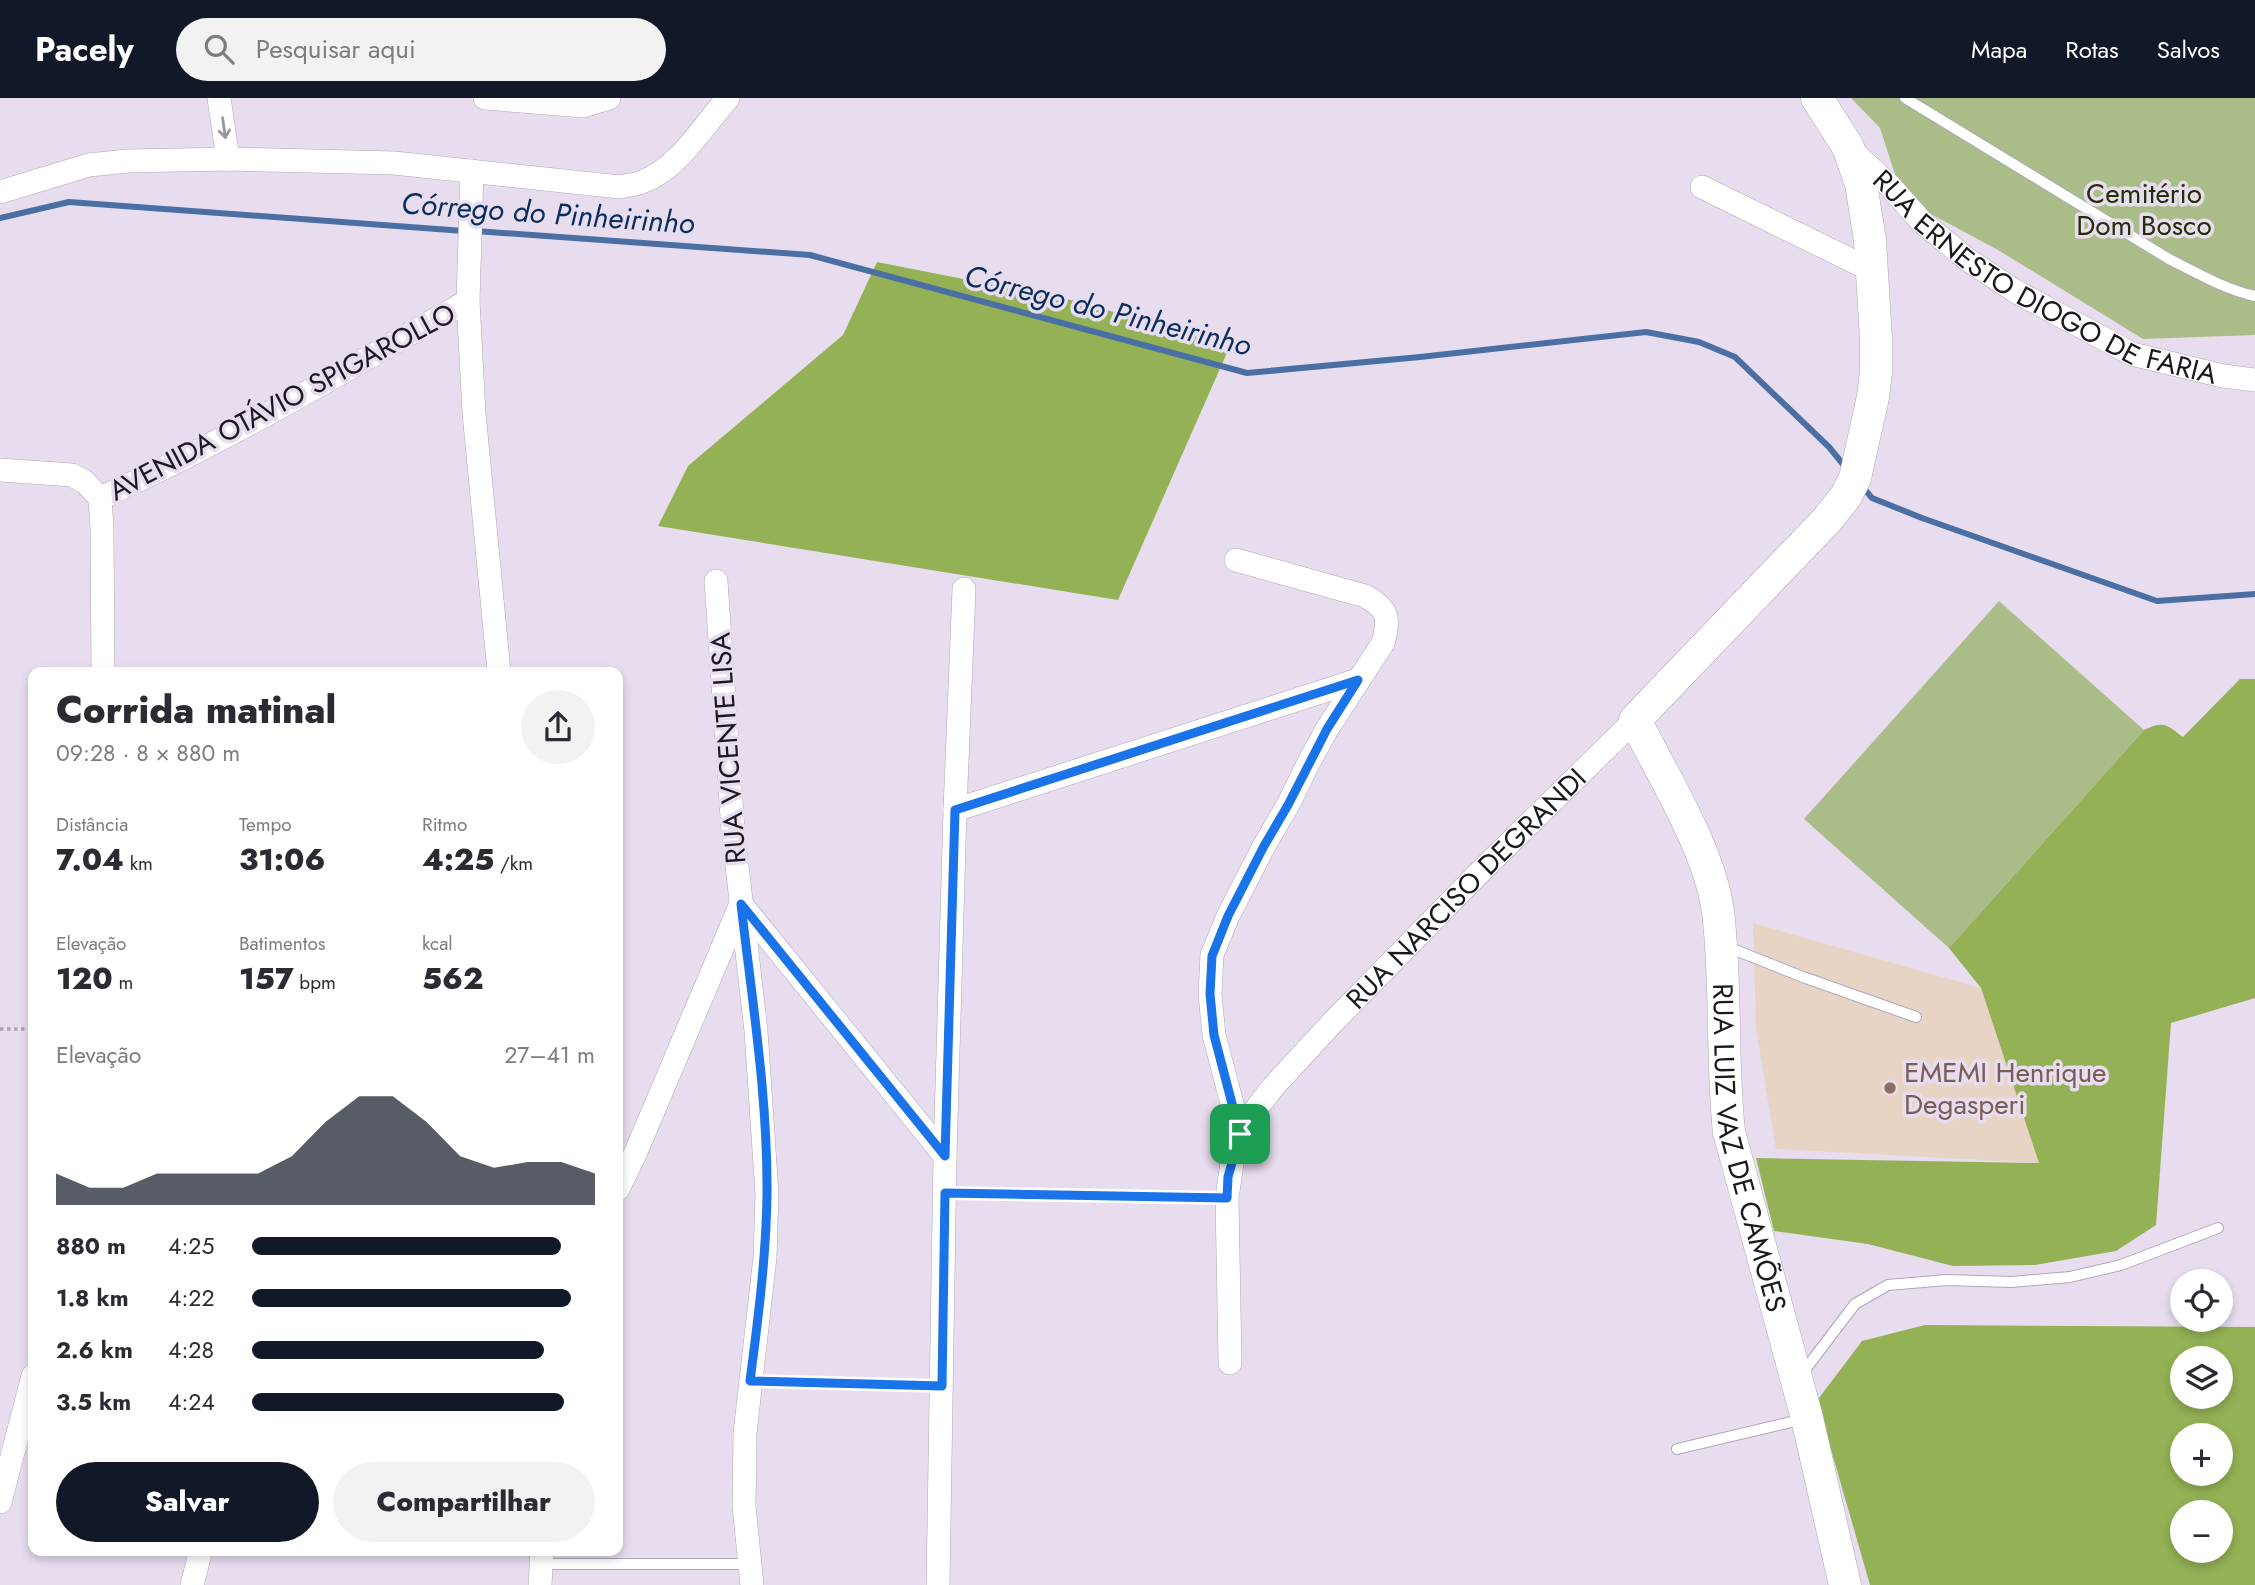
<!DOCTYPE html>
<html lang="pt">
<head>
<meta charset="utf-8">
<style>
	body { margin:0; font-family:Jost,sans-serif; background:#f2f2f3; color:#2b2b33; height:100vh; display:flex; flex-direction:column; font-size:26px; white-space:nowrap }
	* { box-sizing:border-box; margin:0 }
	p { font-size:23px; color:#7c7c81 }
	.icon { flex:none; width:38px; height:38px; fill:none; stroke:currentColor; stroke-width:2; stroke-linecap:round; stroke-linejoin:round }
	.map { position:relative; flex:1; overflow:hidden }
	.drawer { position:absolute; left:28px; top:569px; width:595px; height:889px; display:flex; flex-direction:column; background:#fff; border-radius:14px; box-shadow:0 4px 10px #0003 }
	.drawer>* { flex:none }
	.buttons { position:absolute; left:2170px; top:1171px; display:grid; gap:14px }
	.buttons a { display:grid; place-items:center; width:63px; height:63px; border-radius:50%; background:#fff; box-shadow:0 4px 10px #0003; font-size:35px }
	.pin { position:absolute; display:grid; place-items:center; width:60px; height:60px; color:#fff; margin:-30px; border-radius:14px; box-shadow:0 4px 10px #0006 }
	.round { display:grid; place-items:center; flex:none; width:74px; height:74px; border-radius:37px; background:#f2f2f3 }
	.headline { display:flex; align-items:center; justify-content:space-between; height:119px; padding:0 28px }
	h1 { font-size:38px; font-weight:800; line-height:52px }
	.metrics { display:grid; grid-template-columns:repeat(3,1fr); gap:10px; height:119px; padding:7px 28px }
	.metrics div { display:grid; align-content:center }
	.metrics b { font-size:30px; font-weight:800 }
	.metrics small { font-size:19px; font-weight:400 }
	.metrics p { font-size:19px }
	.chart { height:196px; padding:14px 28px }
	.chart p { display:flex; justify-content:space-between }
	.chart svg { width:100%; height:126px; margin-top:7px; fill:#111827; opacity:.7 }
	.primary-button { display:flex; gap:14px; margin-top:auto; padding:14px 28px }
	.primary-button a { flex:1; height:80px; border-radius:42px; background:#111827; color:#fff; font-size:28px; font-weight:800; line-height:80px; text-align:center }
	.primary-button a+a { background:#f2f2f3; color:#2b2b33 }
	ul { padding:0 28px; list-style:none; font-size:23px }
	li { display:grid; grid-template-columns:112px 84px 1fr; align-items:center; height:52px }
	li i { height:18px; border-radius:9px; background:#111827 }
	header { display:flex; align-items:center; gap:42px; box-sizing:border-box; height:98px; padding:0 35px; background:#111827; color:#fff }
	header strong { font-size:33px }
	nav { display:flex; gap:38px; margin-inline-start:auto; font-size:24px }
	.search { width:490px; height:63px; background:#f2f2f3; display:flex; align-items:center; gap:18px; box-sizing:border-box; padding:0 24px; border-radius:38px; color:#7c7c81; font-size:26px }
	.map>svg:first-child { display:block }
	.education { fill:#e7d4c4 }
	.green { fill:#aabd88 }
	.forest { fill:#94b155; fill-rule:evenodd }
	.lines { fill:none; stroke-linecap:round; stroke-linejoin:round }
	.stream { stroke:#4a6fa4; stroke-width:6 }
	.service-casing { stroke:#b1a6b8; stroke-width:12 }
	.minor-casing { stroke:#b1a6b8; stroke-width:24 }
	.secondary-casing { stroke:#b1a6b8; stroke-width:33 }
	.path { stroke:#aaa1b0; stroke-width:3.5; stroke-dasharray:3.5 3.5; stroke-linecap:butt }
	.service { stroke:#fff; stroke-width:10 }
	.minor { stroke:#fff; stroke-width:23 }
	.secondary { stroke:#fff; stroke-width:32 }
	.oneway { stroke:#99979a }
	.route-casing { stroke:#fff; stroke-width:14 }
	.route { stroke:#1a73e8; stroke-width:9 }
	.education-dot { fill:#8d6e63; stroke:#e8dcef; stroke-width:2.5 }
	.labels { text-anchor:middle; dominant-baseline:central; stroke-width:7; stroke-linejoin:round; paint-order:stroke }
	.park-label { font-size:28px; fill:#242f08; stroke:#e8dcef }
	.street-label { font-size:28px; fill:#1c181f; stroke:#e8dcef }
	.education-label { font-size:28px; fill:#785e54; stroke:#e8dcef; text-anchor:start }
	.water-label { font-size:30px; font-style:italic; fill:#072e5c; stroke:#e8dcef }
</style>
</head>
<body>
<header>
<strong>Pacely</strong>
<div class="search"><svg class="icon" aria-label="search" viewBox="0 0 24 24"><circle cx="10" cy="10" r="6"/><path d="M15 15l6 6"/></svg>Pesquisar aqui</div>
<nav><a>Mapa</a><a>Rotas</a><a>Salvos</a></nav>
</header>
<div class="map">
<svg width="2255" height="1487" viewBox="0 0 2255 1487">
	<rect width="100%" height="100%" fill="#e8dcef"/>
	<path class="education" d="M1753,825L1981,890L2040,1065L1776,1051L1756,930Z"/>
	<path class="green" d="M1851,0H2255V237L2143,241L1998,152L1903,101L1880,30Z
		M1999,503L2144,632L1949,850L1804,721Z"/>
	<path class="forest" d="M877,164L1076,203L1230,248L1118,502L658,428L688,368L843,237Z
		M2240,581H2255V900L2171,925L2156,1127L2116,1153L2035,1167L1953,1168L1868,1146L1774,1133L1756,1060L2039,1065L1981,890L1949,850L2144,632C2164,622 2167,627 2183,639Z
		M1925,1227L2255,1229V1487H1870L1824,1327L1819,1300L1862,1243ZM2182,1260H2221V1298H2182ZM2182,1337H2221V1376H2182ZM2182,1414H2221V1452H2182Z"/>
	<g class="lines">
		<path class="stream" d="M0,120L69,104L464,133
			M475,133L810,157L1247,275L1420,259L1646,234L1699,244L1735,259L1829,349L1847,371
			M1861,387L1872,400L1922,420L2157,503L2255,496"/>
		<defs>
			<path id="service" d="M1905,0L2169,161C2197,175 2224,191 2255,198
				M1725,848L1803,879L1916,919
				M945,1095L1227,1100
				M1801,1277L1855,1206L1888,1187L1947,1182L2011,1184L2070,1179L2121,1167L2218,1130
				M750,1283L942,1288
				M1677,1351L1804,1321
				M542,1466H750"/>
			<g id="minor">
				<path d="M219,0L228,61"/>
				<path d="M485,0L583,8L609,0"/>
				<path id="s1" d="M1850,51L1889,87L1922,124L1968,162L2015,193L2132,256L2223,278L2255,282"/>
				<path d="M472,73L468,203L474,315L499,574"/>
				<path d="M1702,89L1873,173"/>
				<path d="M0,94L89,67L128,63L228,61L394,65L620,89C627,87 635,87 642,84C678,71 703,28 728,0"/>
				<path d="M0,372L72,377L85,384L100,400"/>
				<path d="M100,400C227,343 347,271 468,203"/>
				<path d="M100,400L102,431L103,574"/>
				<path d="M1236,462L1365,498C1388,511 1390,519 1383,545L1327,631L1309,664L1288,707L1264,748L1228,818L1212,857L1210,896L1214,937L1240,1036"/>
				<path d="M716,483L733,733L756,933L767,1096L765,1159L745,1335L744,1408L752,1487"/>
				<path d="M955,712L1358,582"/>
				<path d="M618,1091L635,1056L741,806L945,1058"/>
				<path id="s2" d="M1230,1265L1227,1100L1233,1058L1240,1036L1249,1020L1273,989L1333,924L1479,775L1635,622"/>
				<path d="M0,1404L33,1278"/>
				<path d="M192,1487L201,1452"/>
				<path d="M540,1487L542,1452"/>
				<path d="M938,1487L945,1058L955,712L964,491"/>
			</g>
			<g id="secondary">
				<path id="s3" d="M1817,0L1848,49L1861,86L1870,142L1876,241V275L1873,299L1855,380L1846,398L1826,423L1635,622C1663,678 1710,752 1718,814C1727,887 1721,961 1729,1034L1807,1320L1845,1487"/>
			</g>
		</defs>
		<use href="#service" class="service-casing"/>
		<use href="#minor" class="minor-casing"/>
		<use href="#secondary" class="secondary-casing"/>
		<path class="path" d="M0,931H33"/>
		<use href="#service" class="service"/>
		<use href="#minor" class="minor"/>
		<use href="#secondary" class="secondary"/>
	</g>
	<defs><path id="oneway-shaft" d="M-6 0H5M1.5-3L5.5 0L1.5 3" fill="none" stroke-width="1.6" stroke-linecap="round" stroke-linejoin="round" transform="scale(1.75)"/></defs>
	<use class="oneway" href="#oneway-shaft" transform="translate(224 30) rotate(82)"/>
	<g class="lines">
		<defs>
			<path id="route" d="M1358,582L1327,631L1288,707L1264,748L1228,818L1212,858L1210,896L1214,937L1240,1036L1228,1079L1227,1100L945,1095L942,1288L750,1283C758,1222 766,1160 767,1098C768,1000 752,902 741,806L945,1058L955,712Z"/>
		</defs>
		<use href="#route" class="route-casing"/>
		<use href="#route" class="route"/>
	</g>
	<circle class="education-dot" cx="1890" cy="990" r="7"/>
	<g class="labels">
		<g class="park-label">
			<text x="2144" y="95">Cemitério<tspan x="2144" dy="32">Dom Bosco</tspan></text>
		</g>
		<g class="street-label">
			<text stroke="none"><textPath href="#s1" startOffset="238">RUA ERNESTO DIOGO DE FARIA</textPath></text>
			<text transform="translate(282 304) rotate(-28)">AVENIDA OTÁVIO SPIGAROLLO</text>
			<text transform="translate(728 650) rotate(-94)">RUA VICENTE LISA</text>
			<text stroke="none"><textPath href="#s2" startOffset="565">RUA NARCISO DEGRANDI</textPath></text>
			<text stroke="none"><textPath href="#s3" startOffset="1171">RUA LUIZ VAZ DE CAMÕES</textPath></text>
		</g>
		<g class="education-label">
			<text x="1904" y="974">EMEMI Henrique<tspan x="1904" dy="32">Degasperi</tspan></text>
		</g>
		<g class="water-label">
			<text transform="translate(548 115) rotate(4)">Córrego do Pinheirinho</text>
			<text transform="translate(1108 212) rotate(14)">Córrego do Pinheirinho</text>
		</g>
	</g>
</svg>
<div class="buttons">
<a><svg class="icon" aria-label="locate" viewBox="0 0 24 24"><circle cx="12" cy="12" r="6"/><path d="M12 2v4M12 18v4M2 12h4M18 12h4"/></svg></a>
<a><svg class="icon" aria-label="layers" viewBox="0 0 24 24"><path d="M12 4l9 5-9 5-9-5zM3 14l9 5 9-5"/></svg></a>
<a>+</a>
<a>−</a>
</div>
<div class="pin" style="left:1240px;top:1036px;background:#1e9e55"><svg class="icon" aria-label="arrive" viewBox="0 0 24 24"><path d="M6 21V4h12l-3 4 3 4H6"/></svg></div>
<section class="drawer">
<div class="headline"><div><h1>Corrida matinal</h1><p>09:28 · 8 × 880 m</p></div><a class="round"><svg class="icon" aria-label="share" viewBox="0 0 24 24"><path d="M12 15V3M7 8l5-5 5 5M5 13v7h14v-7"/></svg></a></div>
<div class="metrics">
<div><p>Distância</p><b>7.04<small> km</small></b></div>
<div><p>Tempo</p><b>31:06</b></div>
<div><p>Ritmo</p><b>4:25<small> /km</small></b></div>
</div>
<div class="metrics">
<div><p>Elevação</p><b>120<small> m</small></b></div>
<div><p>Batimentos</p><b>157<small> bpm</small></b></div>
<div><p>kcal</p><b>562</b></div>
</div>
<div class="chart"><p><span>Elevação</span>27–41 m</p>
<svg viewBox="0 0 160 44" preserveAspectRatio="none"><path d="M0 44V33L10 38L20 38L30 33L40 33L50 33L60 33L70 27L80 15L90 6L100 6L110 15L120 27L130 31L140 29L150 29L160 33V44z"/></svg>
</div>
<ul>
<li><b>880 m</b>4:25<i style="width:90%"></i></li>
<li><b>1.8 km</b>4:22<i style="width:93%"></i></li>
<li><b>2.6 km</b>4:28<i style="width:85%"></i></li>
<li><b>3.5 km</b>4:24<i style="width:91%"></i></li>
</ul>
<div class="primary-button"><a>Salvar</a><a>Compartilhar</a></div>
</section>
</div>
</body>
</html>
